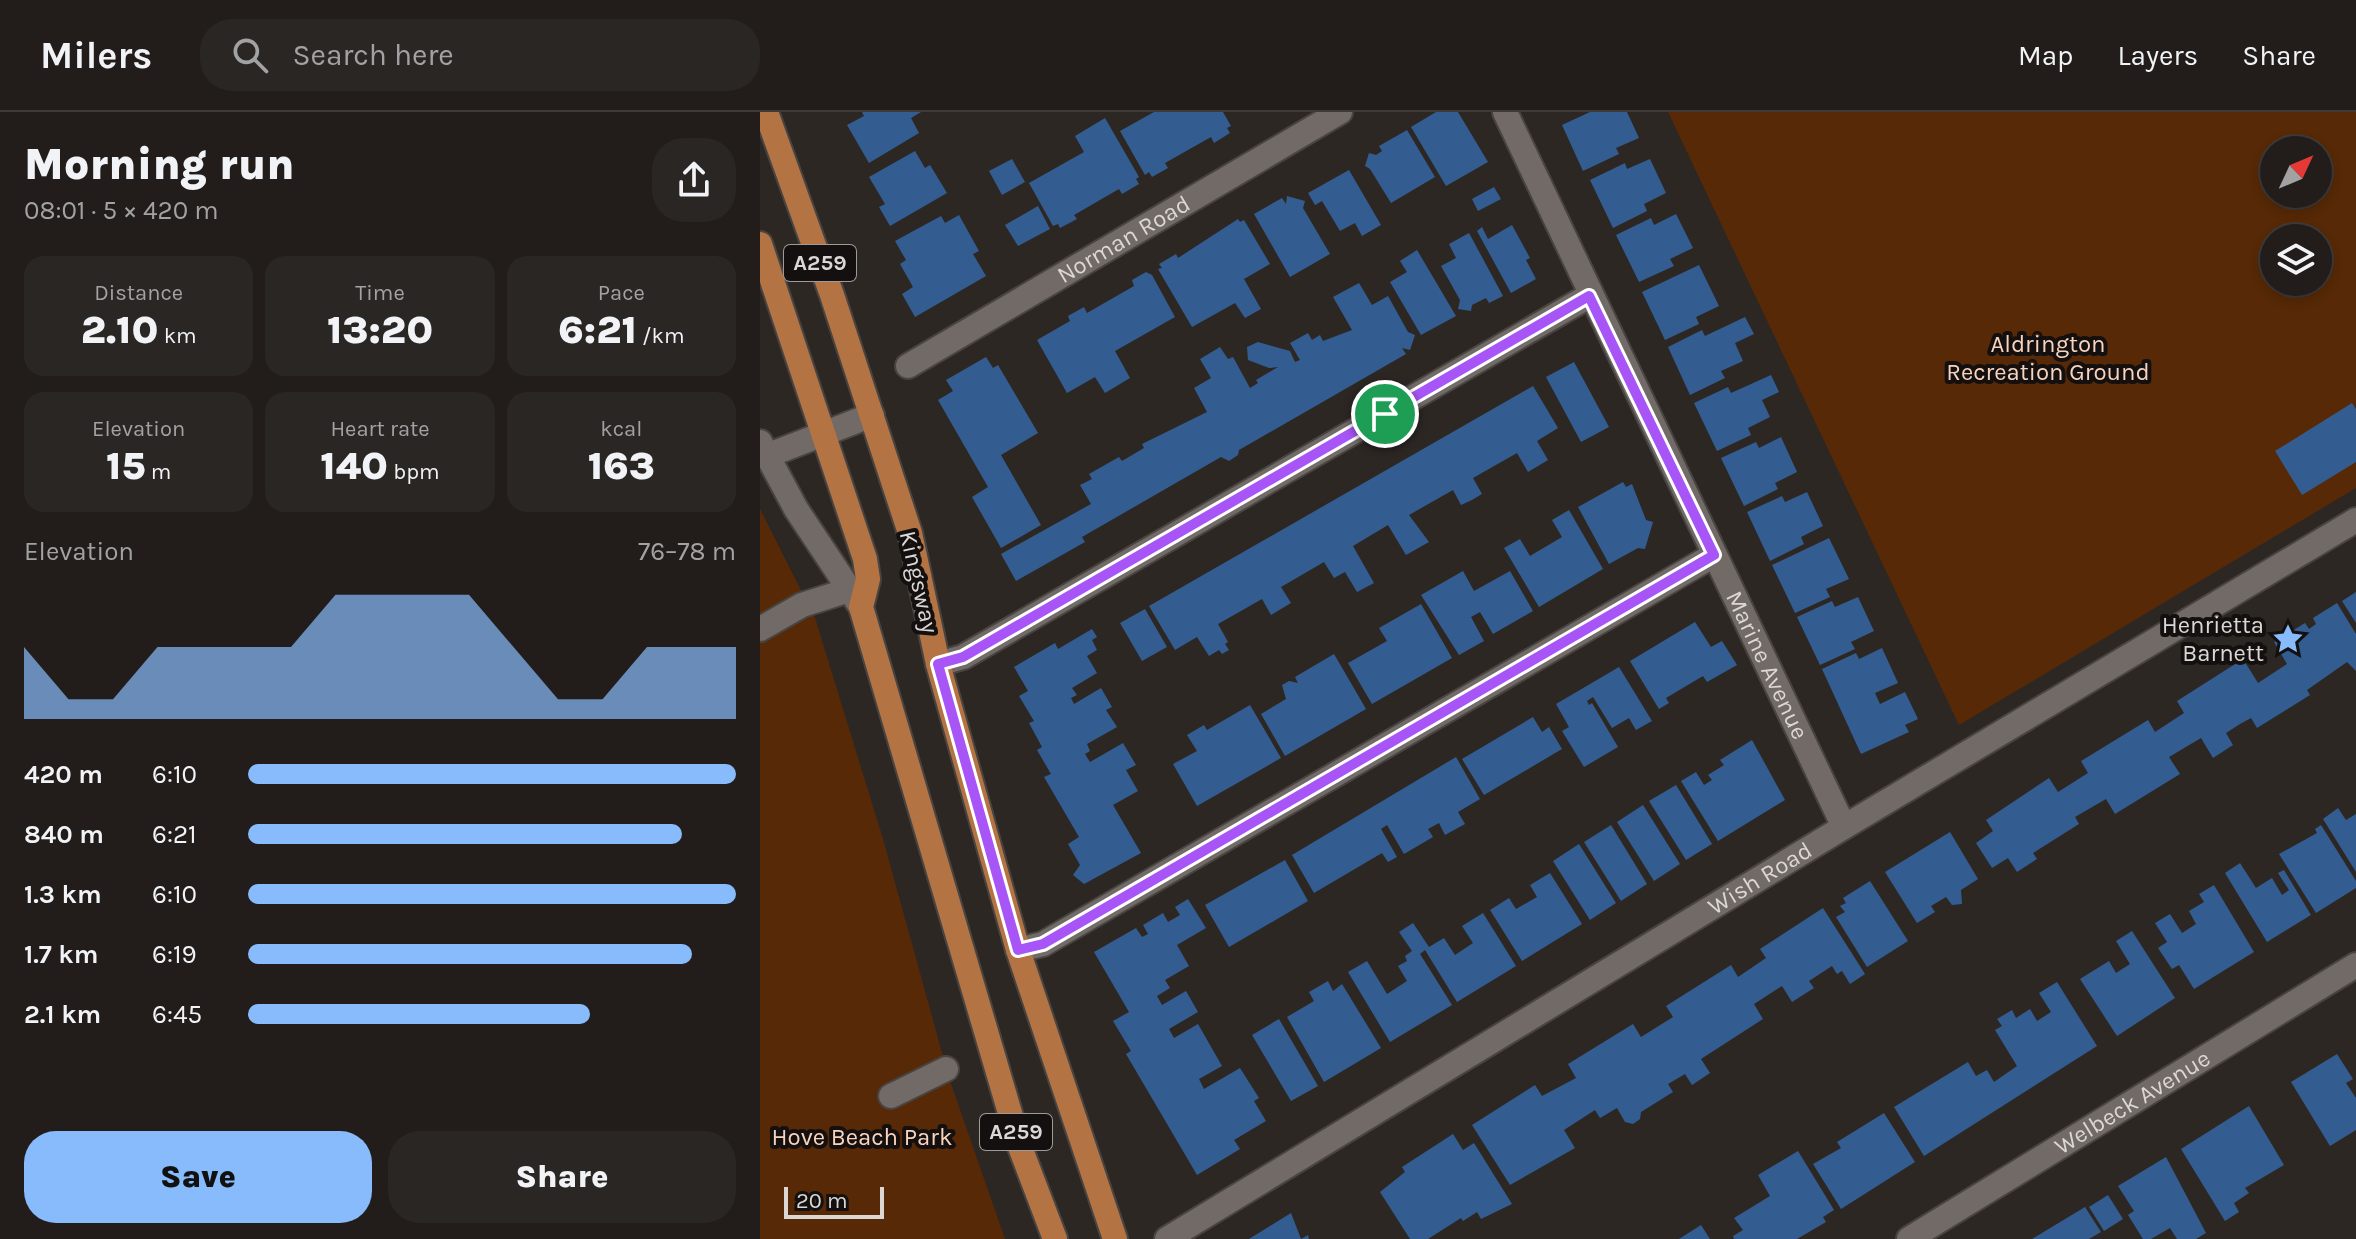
<!DOCTYPE html>
<html lang="en">
<head>
<meta charset="utf-8">
<style>
	body { margin:0; font-family:Karla,sans-serif; background:#2a2624; color:#f1f3f6; height:100vh; display:flex; flex-direction:column; font-size:30px; white-space:nowrap }
	* { box-sizing:border-box; margin:0 }
	p { font-size:26px; color:#a2a2a3 }
	.icon { flex:none; width:44px; height:44px; fill:none; stroke:currentColor; stroke-width:2; stroke-linecap:round; stroke-linejoin:round }
	.map { position:relative; flex:1; overflow:hidden }
	.side { display:flex; flex-direction:column; background:#221d1b; width:760px }
	.side>* { flex:none }
	.needle { width:52px; rotate:46deg }
	.tools { position:absolute; left:1500px; top:24px; display:grid; gap:16px }
	.tools a { display:grid; place-items:center; width:72px; height:72px; border-radius:50%; background:#221d1b; box-shadow:0 4px 12px #0003,0 0 0 2px #3f3b3a; font-size:40px }
	.scale { position:absolute; left:24px; bottom:20px; width:100px; box-sizing:border-box; padding-left:8px; border:4px solid #dbd7d5; border-top:0; font-size:22px; line-height:28px; white-space:nowrap; color:#dbd7d5; -webkit-text-stroke:6px #13100f; paint-order:stroke }
	.pin { position:absolute; display:grid; place-items:center; width:68px; height:68px; color:#fff; margin:-34px; border:4px solid #fff; border-radius:50%; box-shadow:0 2px 8px #0007 }
	.round { display:grid; place-items:center; flex:none; width:84px; height:84px; border-radius:32px; background:#2a2624 }
	.headline { display:flex; align-items:center; justify-content:space-between; height:136px; padding:0 24px }
	h1 { font-size:44px; font-weight:800; line-height:60px }
	.metrics { display:grid; grid-template-columns:repeat(3,1fr); gap:12px; height:136px; padding:8px 24px }
	.metrics div { display:grid; align-content:center; border-radius:20px; background:#2a2624; text-align:center }
	.metrics b { font-size:40px; font-weight:800 }
	.metrics small { font-size:22px; font-weight:400 }
	.metrics p { font-size:22px }
	.chart { height:224px; padding:16px 24px }
	.chart p { display:flex; justify-content:space-between }
	.chart svg { width:100%; height:144px; margin-top:8px; fill:#87bbfb; opacity:.7 }
	.button { display:flex; gap:16px; margin-top:auto; padding:16px 24px }
	.button a { flex:1; height:92px; border-radius:32px; background:#87bbfb; color:#111; font-size:32px; font-weight:800; line-height:92px; text-align:center }
	.button a+a { background:#2a2624; color:#f1f3f6 }
	ul { padding:0 24px; list-style:none; font-size:26px }
	li { display:grid; grid-template-columns:128px 96px 1fr; align-items:center; height:60px }
	li i { height:20px; border-radius:10px; background:#87bbfb }
	header { display:flex; align-items:center; gap:48px; box-sizing:border-box; height:112px; padding:0 40px; background:#221d1b; border-bottom:2px solid #3f3b3a }
	header strong { font-size:38px }
	nav { display:flex; gap:44px; margin-inline-start:auto; font-size:28px }
	.search { width:560px; height:72px; background:#2a2624; display:flex; align-items:center; gap:20px; box-sizing:border-box; padding:0 28px; border-radius:32px; color:#a2a2a3; font-size:30px }
	main { display:flex; flex:1; min-height:0 }
	.map>svg:first-child { display:block }
	.green { fill:#572906; fill-rule:evenodd }
	.building { fill:#335d91 }
	.lines { fill:none; stroke-linecap:round; stroke-linejoin:round }
	.minor-casing { stroke:#484441; stroke-width:28 }
	.major-casing { stroke:#484441; stroke-width:28 }
	.minor { stroke:#716a66; stroke-width:24 }
	.major { stroke:#b47343; stroke-width:24 }
	.route-casing { stroke:#fff; stroke-width:16 }
	.route { stroke:#a855f7; stroke-width:10 }
	.labels { text-anchor:middle; dominant-baseline:central; stroke-width:8; stroke-linejoin:round; paint-order:stroke }
	.shield { fill:#13100f; stroke:#9f9b9a; stroke-width:2 }
	.shield-label { font-size:22px; font-weight:bold; fill:#dbd7d5 }
	.street-label { font-size:24px; fill:#dbd7d5; stroke:#13100f }
	.park-label { font-size:24px; fill:#f8d3bd; stroke:#13100f }
	.poi-label { font-size:24px; fill:#dbd7d5; stroke:#13100f; text-anchor:end }
</style>
</head>
<body>
<header>
<strong>Milers</strong>
<div class="search"><svg class="icon" aria-label="search" viewBox="0 0 24 24"><circle cx="10" cy="10" r="6"/><path d="M15 15l6 6"/></svg>Search here</div>
<nav><a>Map</a><a>Layers</a><a>Share</a></nav>
</header>
<main>
<section class="side">
<div class="headline"><div><h1>Morning run</h1><p>08:01 · 5 × 420 m</p></div><a class="round"><svg class="icon" aria-label="share" viewBox="0 0 24 24"><path d="M12 15V3M7 8l5-5 5 5M5 13v7h14v-7"/></svg></a></div>
<div class="metrics">
<div><p>Distance</p><b>2.10<small> km</small></b></div>
<div><p>Time</p><b>13:20</b></div>
<div><p>Pace</p><b>6:21<small> /km</small></b></div>
</div>
<div class="metrics">
<div><p>Elevation</p><b>15<small> m</small></b></div>
<div><p>Heart rate</p><b>140<small> bpm</small></b></div>
<div><p>kcal</p><b>163</b></div>
</div>
<div class="chart"><p><span>Elevation</span>76–78 m</p>
<svg viewBox="0 0 160 44" preserveAspectRatio="none"><path d="M0 44V22L10 38L20 38L30 22L40 22L50 22L60 22L70 6L80 6L90 6L100 6L110 22L120 38L130 38L140 22L150 22L160 22V44z"/></svg>
</div>
<ul>
<li><b>420 m</b>6:10<i style="width:100%"></i></li>
<li><b>840 m</b>6:21<i style="width:89%"></i></li>
<li><b>1.3 km</b>6:10<i style="width:100%"></i></li>
<li><b>1.7 km</b>6:19<i style="width:91%"></i></li>
<li><b>2.1 km</b>6:45<i style="width:70%"></i></li>
</ul>
<div class="button"><a>Save</a><a>Share</a></div>
</section>
<div class="map">
<svg width="1596" height="1127" viewBox="0 0 1596 1127">
	<rect width="100%" height="100%" fill="#2d2724"/>
	<path class="green" d="M908,0H1596V376L1199,613ZM1514,38H1558V82H1514ZM1514,126H1558V170H1514Z
		M0,397L55,506L123,727L189,966L245,1127H0Z"/>
	<path class="building" d="M102,0H161L151,6L159,21L109,51L87,13L104,4Z
		M394,0H463L471,14L467,16L470,21L454,31L451,25L405,51L408,56L392,65L389,60L385,63L360,19Z
		M676,0H698L728,50L686,74L651,15Z
		M830,0H867L879,26L856,36L859,42L823,59L802,13Z
		M345,6L379,65L376,67L379,72L362,82L359,77L314,103L317,107L300,116L298,112L293,114L269,71L324,40L315,24Z
		M647,18L675,65L631,91L610,57L605,54L609,41L616,43L622,39L619,34Z
		M155,39L165,56L170,53L187,81L130,114L119,95L125,92L109,65Z
		M252,47L265,70L242,83L229,59Z
		M890,47L906,81L884,92L887,99L853,116L830,68L865,51L867,57Z
		M589,58L621,113L602,124L595,111L580,119L562,89L555,93L548,81Z
		M734,75L741,87L718,99L712,87Z
		M527,84L545,89L543,96L570,142L530,165L494,102L522,86L526,92Z
		M278,94L290,117L258,134L245,113Z
		M916,102L933,136L910,147L914,154L879,170L856,123L891,106L894,113Z
		M199,103L219,139L213,142L226,164L155,205L142,182L153,175L140,152L146,148L135,129L181,104L185,111Z
		M478,107L480,110L484,108L510,152L484,167L501,197L485,206L475,191L432,215L398,157L402,156L399,152L416,142L418,146Z
		M752,113L770,146L766,148L776,167L751,181L717,119L722,115L728,127Z
		M709,121L743,184L729,191L726,186L712,193L711,199L698,197L700,188L681,154L696,146L689,132Z
		M657,138L696,204L661,223L630,170L647,160L640,149Z
		M939,153L959,194L936,205L939,212L905,228L882,180Z
		M386,160L392,163L415,205L355,239L370,266L345,281L335,265L307,281L277,228L310,209L308,204L324,195L327,201L374,174L372,168Z
		M599,171L612,193L628,184L648,220L655,223L650,238L642,236L646,242L479,338L478,343L469,349L461,345L322,425L325,430L256,469L241,442L331,392L320,373L332,367L329,362L359,345L362,349L384,336L382,332L447,300L434,276L451,266L440,247L460,235L468,247L473,245L490,276L498,271L496,268L518,255L509,256L488,248L487,235L498,230L530,239L535,250L540,248L530,231L548,221L552,228L560,223L563,229L592,218L573,185Z
		M985,205L994,222L975,231L983,249L961,259L965,266L930,283L908,235L942,218L945,224Z
		M226,245L233,256L238,253L278,321L241,343L281,413L241,436L212,385L228,375L178,288L193,279L186,268Z
		M814,250L849,315L821,330L786,265Z
		M1011,263L1019,280L1002,288L1010,305L988,316L991,323L957,339L934,291L968,275L971,281Z
		M773,274L798,316L777,329L788,348L768,360L757,341L713,366L722,382L712,388L701,393L693,378L649,403L669,430L646,443L628,413L593,434L614,471L597,480L585,460L574,466L564,450L521,475L531,491L511,503L502,487L458,512L468,530L465,532L469,538L462,542L459,538L449,544L437,525L415,538L389,494Z
		M1592,291L1596,297V350L1542,383L1515,339Z
		M1021,325L1037,360L1015,371L1018,377L984,394L961,346L996,330L999,336Z
		M863,370L866,375L872,372L886,408L893,410L885,437L878,436L849,452L818,395Z
		M1047,380L1063,414L1041,425L1044,432L1010,449L987,400L1022,384L1025,390Z
		M809,398L843,457L779,495L744,436L760,427L770,444L802,425L792,408Z
		M1069,426L1089,467L1066,477L1070,485L1035,501L1012,453Z
		M703,459L714,479L750,459L773,499L733,522L720,500L711,505L724,529L699,543L661,483Z
		M1596,480V511L1582,489Z
		M1098,485L1114,519L1091,530L1095,537L1060,553L1037,505L1072,489L1075,495Z
		M1577,491L1596,522V559L1587,550L1547,578L1550,583L1497,616L1491,606L1480,612L1466,621L1473,633L1453,646L1441,626L1409,645L1420,662L1355,702L1346,687L1315,705L1319,712L1273,741L1277,747L1257,760L1248,746L1232,756L1216,731L1233,719L1226,708L1289,666L1298,680L1328,661L1321,649L1388,608L1395,620L1424,601L1417,589L1483,547L1498,571L1527,552L1514,530L1545,511L1549,517L1556,512L1553,506Z
		M661,492L692,546L612,592L588,551L627,529L619,516Z
		M385,497L407,535L382,549L360,511Z
		M935,510L951,535L962,529L977,553L947,570L943,564L906,586L909,591L899,597L870,549Z
		M332,517L337,525L332,528L337,538L327,544L337,561L312,576L317,583L311,586L314,592L341,576L352,595L346,598L357,615L327,632L330,639L325,642L330,650L363,631L376,653L366,658L378,679L353,693L381,741L324,772L313,763L320,753L308,732L319,725L284,665L291,662L277,638L282,635L269,611L274,609L259,584L268,579L254,555L295,531L298,537Z
		M1122,536L1138,571L1115,581L1120,592L1145,580L1158,607L1145,613L1149,620L1101,642L1062,557L1096,541L1099,547Z
		M574,542L606,597L525,644L501,602L526,587L522,573L529,569L538,571L535,565Z
		M859,555L892,609L876,618L869,606L852,616L833,585L827,589L829,593L832,591L858,635L824,655L802,619L809,615L796,592Z
		M490,593L521,646L437,694L413,652L437,639L427,623L444,613L447,618Z
		M773,605L782,620L789,615L802,637L724,683L702,647Z
		M992,628L1025,688L958,729L921,669L936,660L944,673L952,668L948,663L964,653L960,648Z
		M696,645L720,687L698,700L705,712L685,723L679,711L668,717L673,725L644,742L627,713L621,717L637,745L628,750L622,741L554,781L532,743Z
		M916,673L952,732L926,748L889,689Z
		M883,693L920,752L894,769L857,710Z
		M1578,696L1586,708L1596,702V760L1563,707Z
		M851,713L887,772L861,789L824,730Z
		M1561,713L1596,769V776L1556,801L1519,742L1557,721L1555,717Z
		M1190,720L1218,767L1201,778L1202,792L1192,793L1186,785L1171,794L1175,800L1157,811L1125,760Z
		M819,732L856,791L830,808L793,749Z
		M525,748L548,789L469,835L445,793Z
		M1480,751L1496,776L1512,766L1522,783L1529,778L1518,761L1524,758L1551,803L1507,830L1465,761Z
		M790,761L822,812L762,849L730,798L749,786L756,797L777,785L770,773Z
		M1110,769L1148,829L1107,855L1076,805L1085,800L1080,794L1086,791L1083,786Z
		M1454,773L1494,840L1434,877L1419,853L1412,857L1398,836L1407,830L1395,811L1410,802L1422,821L1436,812L1429,799L1444,790L1439,782Z
		M428,787L446,816L417,833L429,854L405,868L410,876L397,884L402,893L426,879L438,900L409,917L414,926L438,912L462,954L439,967L444,977L480,956L499,986L494,989L506,1009L474,1028L480,1037L437,1063L366,942L371,939L353,909L369,900L334,840L376,816L382,825L388,822L383,813L403,801L408,810L420,803L415,795Z
		M1063,796L1105,862L1090,872L1082,859L1077,862L1072,854L1049,869L1054,876L1032,890L1022,874L994,892L1003,907L941,947L950,961L932,973L925,962L908,972L913,980L881,1000L880,1007L873,1012L865,1010L857,996L840,1006L835,998L804,1018L815,1036L750,1073L712,1013L775,973L782,984L816,966L808,952L873,912L881,925L913,905L906,894L971,853L978,865L1006,846L1000,837Z
		M723,801L756,854L697,890L665,838L660,842L692,893L630,930L588,860L607,849L627,882L647,869L638,854L647,849L645,844L652,839L639,820L653,811L669,835L684,826L695,843L713,831L702,814Z
		M1372,819L1415,886L1357,924L1320,867L1349,849L1356,861L1370,852L1356,829Z
		M568,869L573,879L582,872L621,936L564,970L527,905L554,889L549,880Z
		M1297,870L1337,934L1164,1044L1134,995L1208,950L1216,964L1227,958L1234,970L1257,954L1235,918L1242,914L1237,907L1252,898L1256,906L1270,897L1277,909L1291,900L1279,881Z
		M519,907L558,974L531,989L492,923Z
		M1577,942L1593,967L1586,971L1596,986V1018L1570,1034L1531,970Z
		M1489,994L1524,1053L1485,1076L1489,1081L1474,1091L1479,1100L1465,1109L1421,1037Z
		M1124,1001L1155,1050L1081,1097L1053,1052L1081,1036L1077,1030Z
		M693,1022L703,1038L714,1031L752,1092L721,1107L717,1100L703,1109L701,1106L668,1127H650L620,1080L645,1060L642,1055Z
		M1038,1039L1074,1098L1063,1105L1066,1110L1037,1127H974L973,1124L983,1118L974,1106L1010,1084L998,1063Z
		M1406,1045L1446,1121L1436,1127H1417L1410,1116L1391,1127H1383L1368,1103L1374,1099L1358,1074Z
		M1348,1083L1363,1107L1344,1119L1329,1095Z
		M1325,1095L1341,1120L1329,1127H1272Z
		M531,1101L541,1127L548,1123L549,1127H489Z
		M941,1113L950,1127H919Z"/>
	<g class="lines">
		<defs>
			<g id="minor">
				<path id="s1" d="M745,0L1084,715"/>
				<path id="s2" d="M148,254L580,0"/>
				<path d="M0,330L36,397L101,495"/>
				<path d="M9,343L112,303"/>
				<path d="M0,517L42,493L89,478"/>
				<path d="M178,552L203,545L829,184"/>
				<path d="M258,838L283,832L954,443"/>
				<path d="M131,984L186,957"/>
				<path id="s3" d="M407,1127L1084,715L1596,408"/>
				<path id="s4" d="M1149,1127L1596,853"/>
			</g>
			<path id="major" d="M6,0L72,183L150,421L178,552L258,838L355,1127
				M0,132L105,447L108,467L101,495L260,1035L295,1127"/>
		</defs>
		<use href="#minor" class="minor-casing"/>
		<use href="#major" class="major-casing"/>
		<use href="#minor" class="minor"/>
		<use href="#major" class="major"/>
	</g>
	<g class="lines">
		<defs>
			<path id="route" d="M829,184L954,443L283,832L258,838L178,552L203,545Z"/>
		</defs>
		<use href="#route" class="route-casing"/>
		<use href="#route" class="route"/>
	</g>
	<defs>
		<symbol id="sight-bare" viewBox="-9 -9 18 18"><path d="M0-6L1.8-2.2L6-1.7L2.9 1.2L3.7 5.4L0 3.3L-3.7 5.4L-2.9 1.2L-6-1.7L-1.8-2.2Z" fill="#87bbfb" stroke="#13100f" stroke-width="2.5" paint-order="stroke"/></symbol>
	</defs>
	<g fill-rule="evenodd">
		<use href="#sight-bare" x="1506" y="505" width="44" height="44"/>
	</g>
	<g class="labels">
		<g class="shield">
			<rect x="24" y="133" width="72" height="36" rx="6"/>
			<rect x="220" y="1002" width="72" height="36" rx="6"/>
		</g>
		<g class="shield-label">
			<text x="60" y="151">A259</text>
			<text x="256" y="1020">A259</text>
		</g>
		<g class="street-label">
			<text stroke="none"><textPath href="#s2" startOffset="250">Norman Road</textPath></text>
			<text transform="translate(159 470) rotate(77)">Kingsway</text>
			<text stroke="none"><textPath href="#s1" startOffset="612">Marine Avenue</textPath></text>
			<text stroke="none"><textPath href="#s3" startOffset="694">Wish Road</textPath></text>
			<text stroke="none"><textPath href="#s4" startOffset="262">Welbeck Avenue</textPath></text>
		</g>
		<g class="park-label">
			<text x="1288" y="232">Aldrington<tspan x="1288" dy="28">Recreation Ground</tspan></text>
			<text x="102" y="1025">Hove Beach Park</text>
		</g>
		<g class="poi-label">
			<text x="1504" y="513">Henrietta<tspan x="1504" dy="28">Barnett</tspan></text>
		</g>
	</g>
</svg>
<div class="tools">
<a><svg class="needle" viewBox="-14 -14 28 28"><path d="M0-13l5 13h-10z" fill="#e53935"/><path d="M0 13l5-13h-10z" fill="#a2a2a3"/></svg></a>
<a><svg class="icon" aria-label="layers" viewBox="0 0 24 24"><path d="M12 4l9 5-9 5-9-5zM3 14l9 5 9-5"/></svg></a>
</div>
<div class="scale">20 m</div>
<div class="pin" style="left:625px;top:302px;background:#1e9e55"><svg class="icon" aria-label="arrive" viewBox="0 0 24 24"><path d="M6 21V4h12l-3 4 3 4H6"/></svg></div>
</div>
</main>
</body>
</html>
